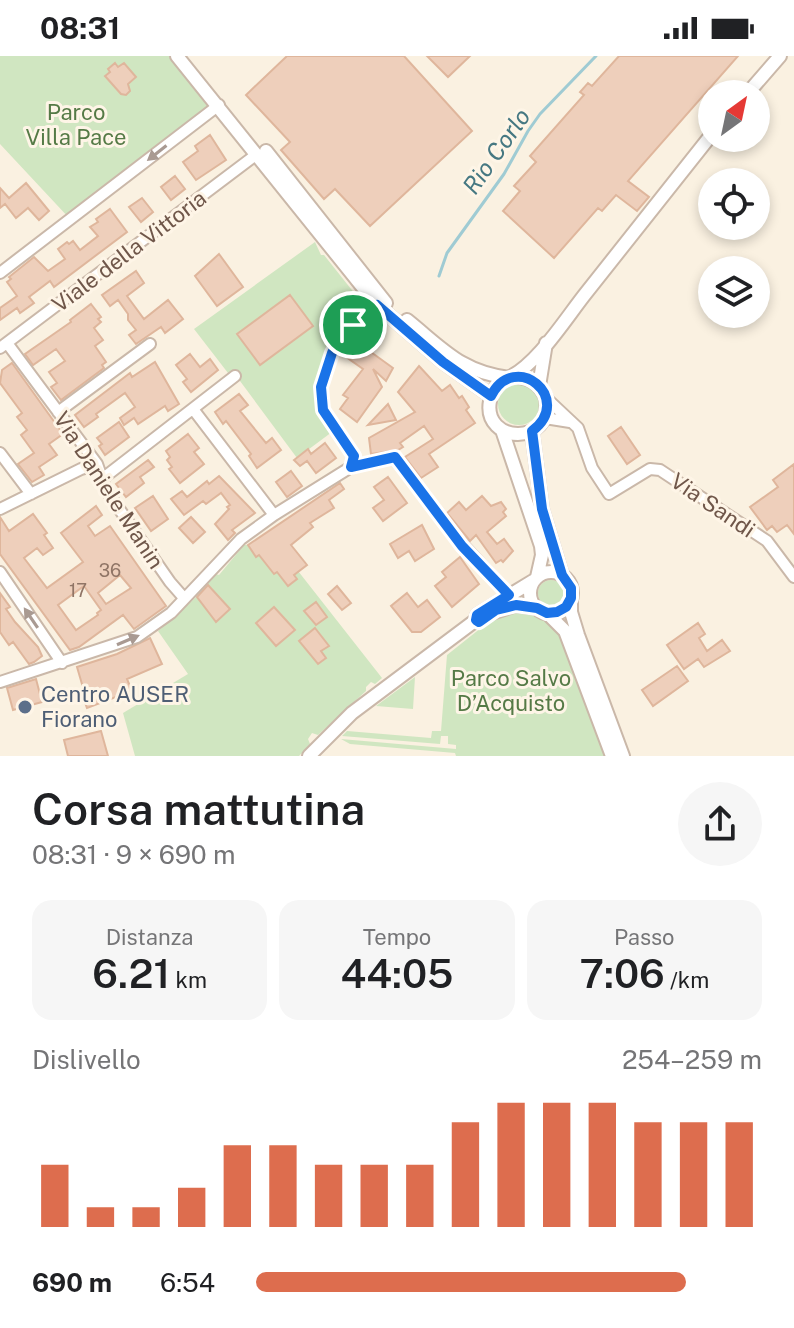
<!DOCTYPE html>
<html lang="it">
<head>
<meta charset="utf-8">
<style>
	body { margin:0; font-family:"Public Sans",sans-serif; background:#f6f6f6; color:#202124; height:100vh; display:flex; flex-direction:column; font-size:30px; white-space:nowrap }
	* { box-sizing:border-box; margin:0 }
	p { font-size:26px; color:#757577 }
	.icon { flex:none; width:44px; height:44px; fill:none; stroke:currentColor; stroke-width:2; stroke-linecap:round; stroke-linejoin:round }
	.map { position:relative; height:700px; overflow:hidden }
	.drawer { display:flex; flex-direction:column; background:#fff; flex:1 }
	.drawer>* { flex:none }
	.needle { width:52px; rotate:33deg }
	.controls { position:absolute; left:698px; top:24px; display:grid; gap:16px }
	.controls a { display:grid; place-items:center; width:72px; height:72px; border-radius:50%; background:#fff; box-shadow:0 4px 12px #0003; font-size:40px }
	.pin { position:absolute; display:grid; place-items:center; width:68px; height:68px; color:#fff; margin:-34px; border:4px solid #fff; border-radius:50%; box-shadow:0 2px 8px #0007 }
	.round { display:grid; place-items:center; flex:none; width:84px; height:84px; border-radius:42px; background:#f6f6f6 }
	.overview { display:flex; align-items:center; justify-content:space-between; height:136px; padding:0 32px }
	h1 { font-size:44px; font-weight:600; line-height:60px }
	.stats { display:grid; grid-template-columns:repeat(3,1fr); gap:12px; height:136px; padding:8px 32px }
	.stats div { display:grid; align-content:center; border-radius:20px; background:#f6f6f6; text-align:center }
	.stats b { font-size:40px; font-weight:600 }
	.stats small { font-size:22px; font-weight:400 }
	.stats p { font-size:22px }
	.chart { height:224px; padding:16px 32px }
	.chart p { display:flex; justify-content:space-between }
	.chart svg { width:100%; height:144px; margin-top:8px; stroke:#dd6d4e; stroke-width:6 }
	ul { padding:0 32px; list-style:none; font-size:26px }
	li { display:grid; grid-template-columns:128px 96px 1fr; align-items:center; height:60px }
	li i { height:20px; border-radius:10px; background:#dd6d4e }
	.status { display:flex; justify-content:space-between; align-items:center; height:56px; padding:0 40px; background:#fff; direction:ltr }
	.status svg { height:22px; fill:currentColor }
	.map>svg:first-child { display:block }
	.green { fill:#d0e6c1 }
	.lines { fill:none; stroke-linecap:round; stroke-linejoin:round }
	.stream { stroke:#9fcbd3; stroke-width:3 }
	.building { fill:#eecfbb; stroke:#dfb69c; stroke-width:2; fill-rule:evenodd }
	.minor-casing { stroke:#cab8a9; stroke-width:14 }
	.tertiary-casing { stroke:#cab8a9; stroke-width:16 }
	.minor { stroke:#fff; stroke-width:10 }
	.tertiary { stroke:#fff; stroke-width:12 }
	.oneway { fill:#a99a92 }
	.route-casing { stroke:#fff; stroke-width:16 }
	.route { stroke:#1a73e8; stroke-width:10 }
	.service-dot { fill:#5c6f8a; stroke:#fef5e7; stroke-width:3 }
	.labels { text-anchor:middle; dominant-baseline:central; stroke-width:6; stroke-linejoin:round; paint-order:stroke }
	.number-label { font-size:18px; fill:#907566 }
	.park-label { font-size:22px; fill:#557a46; stroke:#fef5e7 }
	.street-label { font-size:22px; fill:#70574a; stroke:#fef5e7 }
	.service-label { font-size:22px; fill:#4e5e75; stroke:#fef5e7; text-anchor:start }
	.water-label { font-size:24px; font-style:italic; fill:#467882; stroke:#fef5e7 }
</style>
</head>
<body>
<div class="status"><b>08:31</b><svg viewBox="0 0 49 12"><path d="M0 12V9h3v3zM5 12V6h3v6zM10 12V3h3v9zM15 12V0h3v12zM26 1h20v11H26zM47 4h2v5h-2z"/></svg></div>
<div class="map">
<svg width="794" height="700" viewBox="0 0 794 700">
	<rect width="100%" height="100%" fill="#faf1e1"/>
	<path class="green" d="M0,0H183L219,45L70,163L0,88Z
		M315,186L321,199H324L359,243L361,252L334,274L317,320V350L332,376L297,402L240,325L228,317L194,273Z
		M498 348a21 21 0 1 1 42 0a21 21 0 1 1-42 0Z
		M244,489H248L256,501L265,495L266,508L274,518L291,506L382,622L375,628L371,626L366,631V635L318,679L312,677L308,683L310,688L299,700H135L123,657L188,618L158,575L195,542L216,518L219,519Z
		M538 537a13 13 0 1 1 26 0a13 13 0 1 1-26 0Z
		M514,553L546,564L561,579L607,700H456L455,697L350,688L341,683L456,693V689L448,688V680H441L440,688L342,680L347,675L431,682L432,675H441L447,599L496,560Z
		M415,621L413,653L376,650Z"/>
	<g class="lines">
		<path class="stream" d="M439,220L447,197L504,118L528,75L540,58L596,0"/>
	</g>
	<path class="building" d="M287,0H404L472,75L370,170L335,133L324,143L281,94L290,86L246,39Z
		M427,0H470L448,21Z
		M619,0H738L628,125L649,141L637,155L616,139L602,155L598,152L554,202L503,155L520,135L514,130L536,106L530,100L584,39L580,36L588,27L592,30Z
		M115,7L118,11L124,7L136,21L128,28L130,35L126,39L121,38L105,20L110,16L108,13Z
		M210,79L226,104L196,124L183,106L198,95L195,90Z
		M175,120L185,133L171,144L161,131Z
		M26,127L49,155L39,164L28,152L16,162L5,148L0,152V132L9,142Z
		M142,142L153,156L141,166L129,151Z
		M110,153L127,176L54,231L50,225L29,241L34,247L20,257L17,252L0,264V252L17,240L7,226L11,223L9,221L34,201L48,215L65,203L58,193L67,186L69,188L73,185L80,194L98,180L90,171L98,166L96,163Z
		M219,198L243,231L217,250L195,220Z
		M136,215L144,227L127,240L144,263L168,244L183,263L165,277L161,271L136,288L129,279L136,274L128,264V258L118,244L110,250L102,239Z
		M290,239L313,270L260,309L237,278Z
		M91,248L101,261L98,263L101,266L94,272L103,284L95,290L106,306L102,309L104,312L61,344L51,331L57,327L49,316L65,305L56,293L33,309L25,298L71,266L70,264Z
		M357,286L393,312L386,325L373,313L382,331L357,366L340,353L348,342L343,339L363,313L346,301Z
		M190,298L200,311L210,303L218,314L191,336L183,326L187,323L176,309Z
		M155,306L179,348L168,355L165,350L138,368L134,362L124,369L120,362L135,351L125,337L96,358L98,361L84,371L75,359L130,317L132,321Z
		M12,307L63,378L49,388L57,399L39,411L44,419L32,426L18,408L34,397L21,379L27,374L17,361L22,357L0,327L2,314Z
		M419,310L442,335L450,329L459,342L462,340L469,351L466,354L475,367L429,398L438,411L421,422L405,401L433,383L424,370L400,387L403,391L398,394L371,398L369,382L415,356L398,336Z
		M239,338L248,349L240,355L266,387L272,382L281,394L257,412L249,400L251,398L226,365L223,368L215,356Z
		M388,348L396,364L368,369Z
		M119,366L129,381L105,399L99,390L102,388L97,382Z
		M621,371L640,399L627,408L608,380Z
		M188,378L199,392L194,396L204,408L180,427L169,413L172,411L167,404L170,401L166,395Z
		M325,387L336,402L316,417L307,405L300,410L294,404L308,393L311,398Z
		M148,404L154,411L140,421L144,427L126,441L116,428Z
		M794,408V478L787,469L777,476L772,470L767,474L750,451L778,431L773,424Z
		M291,415L302,430L287,441L276,426Z
		M219,420L255,457L232,474L235,477L228,484L215,468L229,453L227,451L230,449L221,437L206,448L203,445L184,459L171,443L182,435L187,441L207,425L209,428Z
		M388,421L407,447L383,465L373,452L384,444L374,431Z
		M340,427L344,433L329,444L334,452L310,467L313,471L291,489L307,509L294,519L297,523L288,530L277,516L274,518L259,499L256,501L248,489Z
		M153,440L168,463L151,475L135,452Z
		M482,440L491,450L501,446L506,453L503,456L506,460L487,476L497,488L504,483L513,495L503,506L501,504L496,507L476,479L470,485L447,457L459,446L466,454Z
		M96,450L102,459L88,470L95,480L110,470L166,550L134,573L123,559L79,591L70,594L0,498V461L9,475L33,458L47,477L44,479L53,492L43,499L37,492L24,502L47,532L83,506L61,477ZM120,519L131,532L106,548L98,537ZM84,530L101,554L97,557L98,559L76,574L58,549Z
		M191,461L205,476L193,487L179,472Z
		M422,469L434,493L415,505L409,495L398,502L390,488Z
		M460,501L479,528L452,551L435,530L446,521L442,516Z
		M208,529L230,553L216,566L197,541Z
		M337,530L351,547L342,554L328,538Z
		M0,537L10,551L6,553L15,566L38,591L42,600L34,606L29,608L13,586L9,589L0,576Z
		M407,537L418,551L427,544L440,561L421,576H412L391,550Z
		M316,546L327,561L316,569L304,555Z
		M274,551L295,574L276,590L256,567Z
		M698,567L705,578L699,582L707,595L722,584L730,595L704,611L698,603L684,613L667,589Z
		M315,572L329,590L321,595L326,602L318,608L299,585Z
		M150,582L162,608L127,623L132,635L87,652L81,636L84,635L77,611L117,598Z
		M677,610L688,625L653,650L642,634Z
		M36,623L42,646L13,654L7,632Z
		M101,675L108,700H68L64,684Z"/>
	<g class="lines">
		<defs>
			<path id="minor" d="M0,217L219,49
				M7,287L97,408L106,434L170,526L184,542
				M0,292L257,98
				M546,342L578,372L592,412L609,438L650,413L660,414L767,485L794,521
				M193,353L274,459
				M58,356L150,288
				M545,362L570,366
				M0,397L31,438
				M351,411L354,400L323,354L321,331L336,285L377,249
				M102,423L235,320
				M0,453L81,413L97,408
				M0,516L62,607
				M0,626L137,581L171,557L241,483L274,459L351,411L395,401L453,478L509,539"/>
			<path id="tertiary" d="M177,0L377,249L443,306L491,340
				M747,38L780,0
				M266,95L386,247
				M407,264C443,293 461,316 509,322
				M513,321C529,320 540,327 546,342C554,391 482,388 490,345C491,334 499,327 508,322C537,309 566,262 586,237C628,184 670,131 712,78
				M539,330L546,287
				M502,374L541,490L542,499L537,521
				M532,375L542,453L562,519
				M530 537a21 21 0 1 1 42 0a21 21 0 1 1-42 0Z
				M571,542V556L578,579L623,700
				M492,557L516,549L537,552
				M547,557L565,575L612,700
				M309,700L352,657L476,564L477,559L533,525"/>
		</defs>
		<use href="#minor" class="minor-casing"/>
		<use href="#tertiary" class="tertiary-casing"/>
		<use href="#minor" class="minor"/>
		<use href="#tertiary" class="tertiary"/>
	</g>
	<defs><path id="oneway-solid" d="M-6-.8H1V-3.2L6.5 0L1 3.2V.8H-6Z" transform="scale(2)"/></defs>
	<g class="oneway">
		<use href="#oneway-solid" transform="translate(157 97) rotate(142)"/>
		<use href="#oneway-solid" transform="translate(31 562) rotate(-124)"/>
		<use href="#oneway-solid" transform="translate(128 584) rotate(-23)"/>
	</g>
	<g class="lines">
		<defs>
			<path id="route" d="M377,249L443,306L491,340C515,293 575,343 532,375L542,453L562,519L571,532V542L566,551L557,556L547,557L537,552L516,549L496,554L479,566L476,564L477,559L509,539L462,490L395,401L351,411L354,400L323,354L321,331L332,297L341,279Z"/>
		</defs>
		<use href="#route" class="route-casing"/>
		<use href="#route" class="route"/>
	</g>
	<circle class="service-dot" cx="25" cy="651" r="8"/>
	<g class="labels">
		<g class="number-label">
			<text x="110" y="514">36</text>
			<text x="78" y="534">17</text>
		</g>
		<g class="park-label">
			<text x="76" y="56">Parco<tspan x="76" dy="25">Villa Pace</tspan></text>
			<text x="511" y="622">Parco Salvo<tspan x="511" dy="25">D’Acquisto</tspan></text>
		</g>
		<g class="street-label">
			<text transform="translate(129 195) rotate(-37)">Viale della Vittoria</text>
			<text transform="translate(109 434) rotate(57)">Via Daniele Manin</text>
			<text transform="translate(713 449) rotate(34)">Via Sandi</text>
		</g>
		<g class="service-label">
			<text x="41" y="638">Centro AUSER<tspan x="41" dy="25">Fiorano</tspan></text>
		</g>
		<g class="water-label">
			<text transform="translate(496 95) rotate(-55)">Rio Corlo</text>
		</g>
	</g>
</svg>
<div class="controls">
<a><svg class="needle" viewBox="-14 -14 28 28"><path d="M0-13l5 13h-10z" fill="#e53935"/><path d="M0 13l5-13h-10z" fill="#757577"/></svg></a>
<a><svg class="icon" aria-label="locate" viewBox="0 0 24 24"><circle cx="12" cy="12" r="6"/><path d="M12 2v4M12 18v4M2 12h4M18 12h4"/></svg></a>
<a><svg class="icon" aria-label="layers" viewBox="0 0 24 24"><path d="M12 4l9 5-9 5-9-5zM3 14l9 5 9-5"/></svg></a>
</div>
<div class="pin" style="left:353px;top:269px;background:#1e9e55"><svg class="icon" aria-label="arrive" viewBox="0 0 24 24"><path d="M6 21V4h12l-3 4 3 4H6"/></svg></div>
</div>
<section class="drawer">
<div class="overview"><div><h1>Corsa mattutina</h1><p>08:31 · 9 × 690 m</p></div><a class="round"><svg class="icon" aria-label="share" viewBox="0 0 24 24"><path d="M12 15V3M7 8l5-5 5 5M5 13v7h14v-7"/></svg></a></div>
<div class="stats">
<div><p>Distanza</p><b>6.21<small> km</small></b></div>
<div><p>Tempo</p><b>44:05</b></div>
<div><p>Passo</p><b>7:06<small> /km</small></b></div>
</div>
<div class="chart"><p><span>Dislivello</span>254–259 m</p>
<svg viewBox="0 0 160 44" preserveAspectRatio="none"><path d="M5 44V25M15 44V38M25 44V38M35 44V32M45 44V19M55 44V19M65 44V25M75 44V25M85 44V25M95 44V12M105 44V6M115 44V6M125 44V6M135 44V12M145 44V12M155 44V12"/></svg>
</div>
<ul>
<li><b>690 m</b>6:54<i style="width:85%"></i></li>
</ul>
</section>
</body>
</html>
